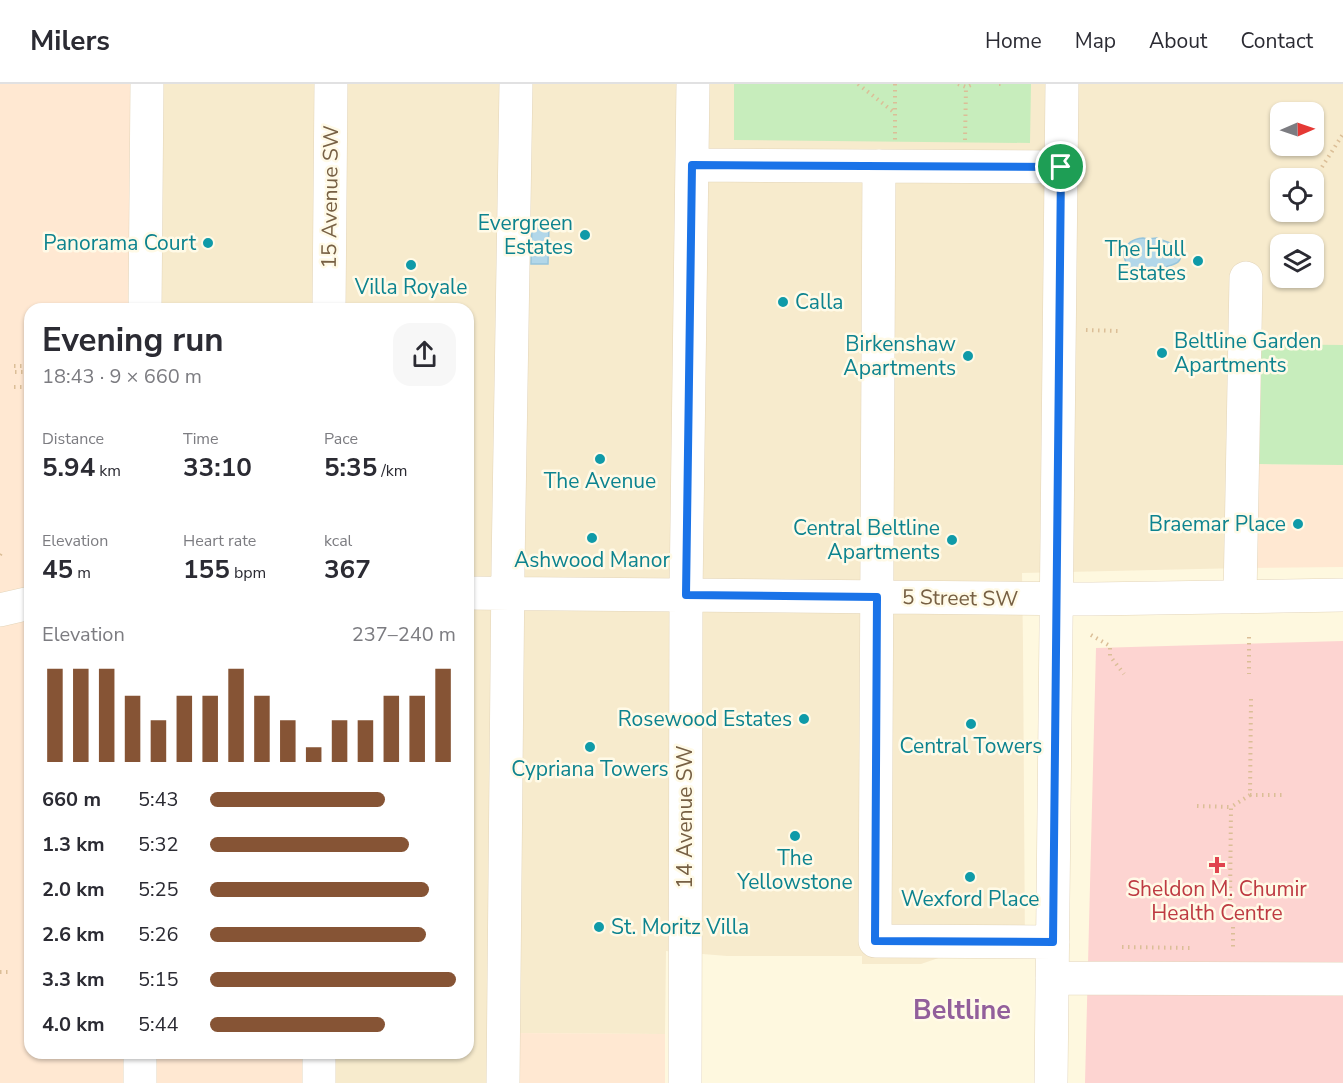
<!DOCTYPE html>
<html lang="en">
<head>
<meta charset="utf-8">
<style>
	body { margin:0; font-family:"Nunito Sans",sans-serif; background:#f7f7f7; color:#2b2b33; height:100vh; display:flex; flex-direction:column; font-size:22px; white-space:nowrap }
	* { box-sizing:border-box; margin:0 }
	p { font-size:20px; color:#7c7c81 }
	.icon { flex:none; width:33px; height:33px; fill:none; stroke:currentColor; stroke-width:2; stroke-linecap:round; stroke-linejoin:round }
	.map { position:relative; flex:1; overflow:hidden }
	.side { position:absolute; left:24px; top:219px; width:450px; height:756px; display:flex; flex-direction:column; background:#fff; border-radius:18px; box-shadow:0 2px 4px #0004 }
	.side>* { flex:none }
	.needle { width:39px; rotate:88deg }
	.tools { position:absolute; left:1270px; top:18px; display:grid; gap:12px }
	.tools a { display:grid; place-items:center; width:54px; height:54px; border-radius:12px; background:#fff; box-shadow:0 2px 4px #0004; font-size:30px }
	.pin { position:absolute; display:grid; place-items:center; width:51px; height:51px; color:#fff; margin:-26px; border:3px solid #fff; border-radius:50%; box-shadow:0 2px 6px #0007 }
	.round { display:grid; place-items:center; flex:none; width:63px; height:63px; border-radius:18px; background:#f7f7f7 }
	.headline { display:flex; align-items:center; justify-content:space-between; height:102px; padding:0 18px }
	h1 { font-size:33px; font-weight:700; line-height:45px }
	.metrics { display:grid; grid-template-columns:repeat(3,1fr); gap:9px; height:102px; padding:6px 18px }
	.metrics div { display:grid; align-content:center }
	.metrics b { font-size:26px; font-weight:700 }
	.metrics small { font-size:16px; font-weight:400 }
	.metrics p { font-size:16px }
	.chart { height:168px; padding:12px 18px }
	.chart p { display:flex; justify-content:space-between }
	.chart svg { width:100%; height:108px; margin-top:6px; stroke:#865435; stroke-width:6 }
	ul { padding:0 18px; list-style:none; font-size:20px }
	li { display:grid; grid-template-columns:96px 72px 1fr; align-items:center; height:45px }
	li i { height:15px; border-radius:8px; background:#865435 }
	header { display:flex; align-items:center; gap:36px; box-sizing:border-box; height:84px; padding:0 30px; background:#fff; border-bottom:2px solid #e1e1e2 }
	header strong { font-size:28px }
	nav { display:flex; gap:33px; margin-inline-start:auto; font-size:21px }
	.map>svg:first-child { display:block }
	.residential { fill:#f7ebcd; fill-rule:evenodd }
	.commercial { fill:#ffe8d2 }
	.medical { fill:#fdd4d1 }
	.green { fill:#c7edbc }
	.water { fill:#b2d7e9; stroke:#97c5dc; stroke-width:1.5 }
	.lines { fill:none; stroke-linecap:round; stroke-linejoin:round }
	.minor-casing { stroke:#e3d5ba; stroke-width:34 }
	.path { stroke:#dbbe97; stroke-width:4; stroke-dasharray:1.5 4.5; stroke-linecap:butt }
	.minor { stroke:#fff; stroke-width:33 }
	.route-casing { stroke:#fff; stroke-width:12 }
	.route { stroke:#1a73e8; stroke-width:8 }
	.culture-dot { fill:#0f9aa8; stroke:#fffae7; stroke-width:2 }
	.health-dot { fill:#e0444e; stroke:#fffae7; stroke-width:2 }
	.labels { text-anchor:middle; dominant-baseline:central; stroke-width:5; stroke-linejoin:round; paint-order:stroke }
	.street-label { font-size:21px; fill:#776044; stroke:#fffae7 }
	.culture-label { font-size:21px; fill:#0d838f; stroke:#fffae7; text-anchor:end }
	.health-label { font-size:21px; fill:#be3a42; stroke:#fffae7 }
	.district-label { font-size:27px; font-weight:bold; fill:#925f9b; stroke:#fffae7 }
</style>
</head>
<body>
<header>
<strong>Milers</strong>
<nav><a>Home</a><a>Map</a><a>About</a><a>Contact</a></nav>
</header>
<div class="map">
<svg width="1343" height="999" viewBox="0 0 1343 999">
	<rect width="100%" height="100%" fill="#fef8df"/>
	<path class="residential" d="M144,0H1343V381L1257,380L1243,484L1022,489L1023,560L1025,868L959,867L921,880H862V872H727L666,867L665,950L506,949V999H304L135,971V969H468V225H142ZM1281,28H1314V62H1281ZM1281,94H1314V128H1281ZM1281,160H1314V194H1281Z"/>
	<path class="commercial" d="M0,0H144L142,225H30V969H135V972L305,973L304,999H0Z
		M1257,380L1343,381V483L1243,484Z
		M506,949L665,950V999H506Z"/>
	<path class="medical" d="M1343,557V999H1085L1096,564Z"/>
	<path class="green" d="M734,0H1031L1030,59L734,56Z
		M1258,260L1343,261V381L1257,380Z"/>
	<path class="water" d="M532,141H549L548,180H531Z
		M1143,154C1148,156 1152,154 1157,154C1159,155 1173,160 1175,161C1178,163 1180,165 1180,168C1183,180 1173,180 1166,183C1156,188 1158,187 1148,186C1143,185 1139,187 1133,186L1126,179L1123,169C1127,159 1132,155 1143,154Z"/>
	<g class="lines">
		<defs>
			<path id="minor" d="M692,81L1061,83
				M879,82L875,857L1053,858
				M145,225L147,0
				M329,225L331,0
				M468,509L1092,515L1343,511
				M1240,513L1246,194
				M0,526L30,519
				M1052,894L1343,895
				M140,999V969
				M319,999V969
				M503,999L508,484L516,0
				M685,999L686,511L693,0
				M1051,999L1062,0"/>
		</defs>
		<use href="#minor" class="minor-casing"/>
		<path class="path" d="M858,0L895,29
			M895,0V56
			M958,0L966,3L973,0
			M999,0H1003
			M965,56L966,3
			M1322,83L1343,50
			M1086,246L1118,247
			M14,282H30
			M15,288H30
			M14,303H30
			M0,471L2,467
			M1091,551L1110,562V572L1124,590
			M1249,553V590
			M1250,711H1282
			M1197,722L1230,723
			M1230,816L1231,723L1250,711L1251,615
			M1233,843V865
			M1122,863L1190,864
			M0,888H9"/>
		<use href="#minor" class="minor"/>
	</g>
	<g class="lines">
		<defs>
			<path id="route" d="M692,81L1061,83L1053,858L875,857L877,513L686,511Z"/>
		</defs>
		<use href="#route" class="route-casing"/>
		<use href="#route" class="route"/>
	</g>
	<g class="culture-dot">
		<circle cx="585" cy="151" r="6"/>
		<circle cx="208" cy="159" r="6"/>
		<circle cx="1198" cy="177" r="6"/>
		<circle cx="411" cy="181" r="6"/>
		<circle cx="783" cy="218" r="6"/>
		<circle cx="1162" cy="269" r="6"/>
		<circle cx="968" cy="272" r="6"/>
		<circle cx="600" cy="375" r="6"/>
		<circle cx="1298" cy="440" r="6"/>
		<circle cx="592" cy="454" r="6"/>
		<circle cx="952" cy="456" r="6"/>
		<circle cx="804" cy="635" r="6"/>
		<circle cx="971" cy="640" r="6"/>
		<circle cx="590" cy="663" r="6"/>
		<circle cx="795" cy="752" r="6"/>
		<circle cx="970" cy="793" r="6"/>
		<circle cx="599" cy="843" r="6"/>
	</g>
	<path class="health-dot" d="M1214 772h6v6h6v6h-6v6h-6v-6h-6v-6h6z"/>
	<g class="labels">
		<g class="street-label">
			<text transform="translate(330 113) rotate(-89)">15 Avenue SW</text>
			<text transform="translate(960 514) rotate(1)">5 Street SW</text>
			<text transform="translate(685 733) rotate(-90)">14 Avenue SW</text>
		</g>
		<g class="culture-label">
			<text x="573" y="139">Evergreen<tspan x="573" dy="24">Estates</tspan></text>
			<text x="196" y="159">Panorama Court</text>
			<text x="1186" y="165">The Hull<tspan x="1186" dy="24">Estates</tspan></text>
			<text x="411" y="203" text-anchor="middle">Villa Royale</text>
			<text x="795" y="218" text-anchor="start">Calla</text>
			<text x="1174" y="257" text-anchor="start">Beltline Garden<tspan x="1174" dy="24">Apartments</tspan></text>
			<text x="956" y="260">Birkenshaw<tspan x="956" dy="24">Apartments</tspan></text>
			<text x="600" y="397" text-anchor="middle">The Avenue</text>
			<text x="1286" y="440">Braemar Place</text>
			<text x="940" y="444">Central Beltline<tspan x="940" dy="24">Apartments</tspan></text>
			<text x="592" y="476" text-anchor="middle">Ashwood Manor</text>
			<text x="792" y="635">Rosewood Estates</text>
			<text x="971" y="662" text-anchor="middle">Central Towers</text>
			<text x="590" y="685" text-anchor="middle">Cypriana Towers</text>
			<text x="795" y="774" text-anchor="middle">The<tspan x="795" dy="24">Yellowstone</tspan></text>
			<text x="970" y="815" text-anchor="middle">Wexford Place</text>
			<text x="611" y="843" text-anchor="start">St. Moritz Villa</text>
		</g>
		<g class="health-label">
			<text x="1217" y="805">Sheldon M. Chumir<tspan x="1217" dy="24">Health Centre</tspan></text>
		</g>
		<g class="district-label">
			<text x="962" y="926">Beltline</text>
		</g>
	</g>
</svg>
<div class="tools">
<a><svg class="needle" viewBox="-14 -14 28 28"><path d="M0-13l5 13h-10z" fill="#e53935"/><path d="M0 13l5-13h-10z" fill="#7c7c81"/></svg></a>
<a><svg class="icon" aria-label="locate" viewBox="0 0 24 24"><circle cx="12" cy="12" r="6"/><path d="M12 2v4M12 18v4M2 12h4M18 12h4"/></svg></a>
<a><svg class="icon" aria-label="layers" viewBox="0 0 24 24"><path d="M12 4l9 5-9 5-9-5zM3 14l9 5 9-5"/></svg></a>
</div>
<div class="pin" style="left:1061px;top:83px;background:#1e9e55"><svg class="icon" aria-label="arrive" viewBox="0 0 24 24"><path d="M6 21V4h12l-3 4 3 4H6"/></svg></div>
<section class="side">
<div class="headline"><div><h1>Evening run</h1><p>18:43 · 9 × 660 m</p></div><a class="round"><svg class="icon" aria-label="share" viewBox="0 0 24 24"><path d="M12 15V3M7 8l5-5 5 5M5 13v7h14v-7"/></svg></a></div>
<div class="metrics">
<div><p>Distance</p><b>5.94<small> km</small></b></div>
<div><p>Time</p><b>33:10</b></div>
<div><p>Pace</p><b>5:35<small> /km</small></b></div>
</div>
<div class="metrics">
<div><p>Elevation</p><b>45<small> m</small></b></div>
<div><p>Heart rate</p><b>155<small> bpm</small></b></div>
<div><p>kcal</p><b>367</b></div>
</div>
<div class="chart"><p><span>Elevation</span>237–240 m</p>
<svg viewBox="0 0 160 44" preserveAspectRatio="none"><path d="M5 44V6M15 44V6M25 44V6M35 44V17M45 44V27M55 44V17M65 44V17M75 44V6M85 44V17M95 44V27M105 44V38M115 44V27M125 44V27M135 44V17M145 44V17M155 44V6"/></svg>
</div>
<ul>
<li><b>660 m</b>5:43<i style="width:71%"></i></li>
<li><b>1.3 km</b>5:32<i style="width:81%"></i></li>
<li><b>2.0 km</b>5:25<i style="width:89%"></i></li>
<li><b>2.6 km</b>5:26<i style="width:88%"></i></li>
<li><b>3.3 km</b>5:15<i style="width:100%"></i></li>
<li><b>4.0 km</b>5:44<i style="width:71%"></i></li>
</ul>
</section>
</div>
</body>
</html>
